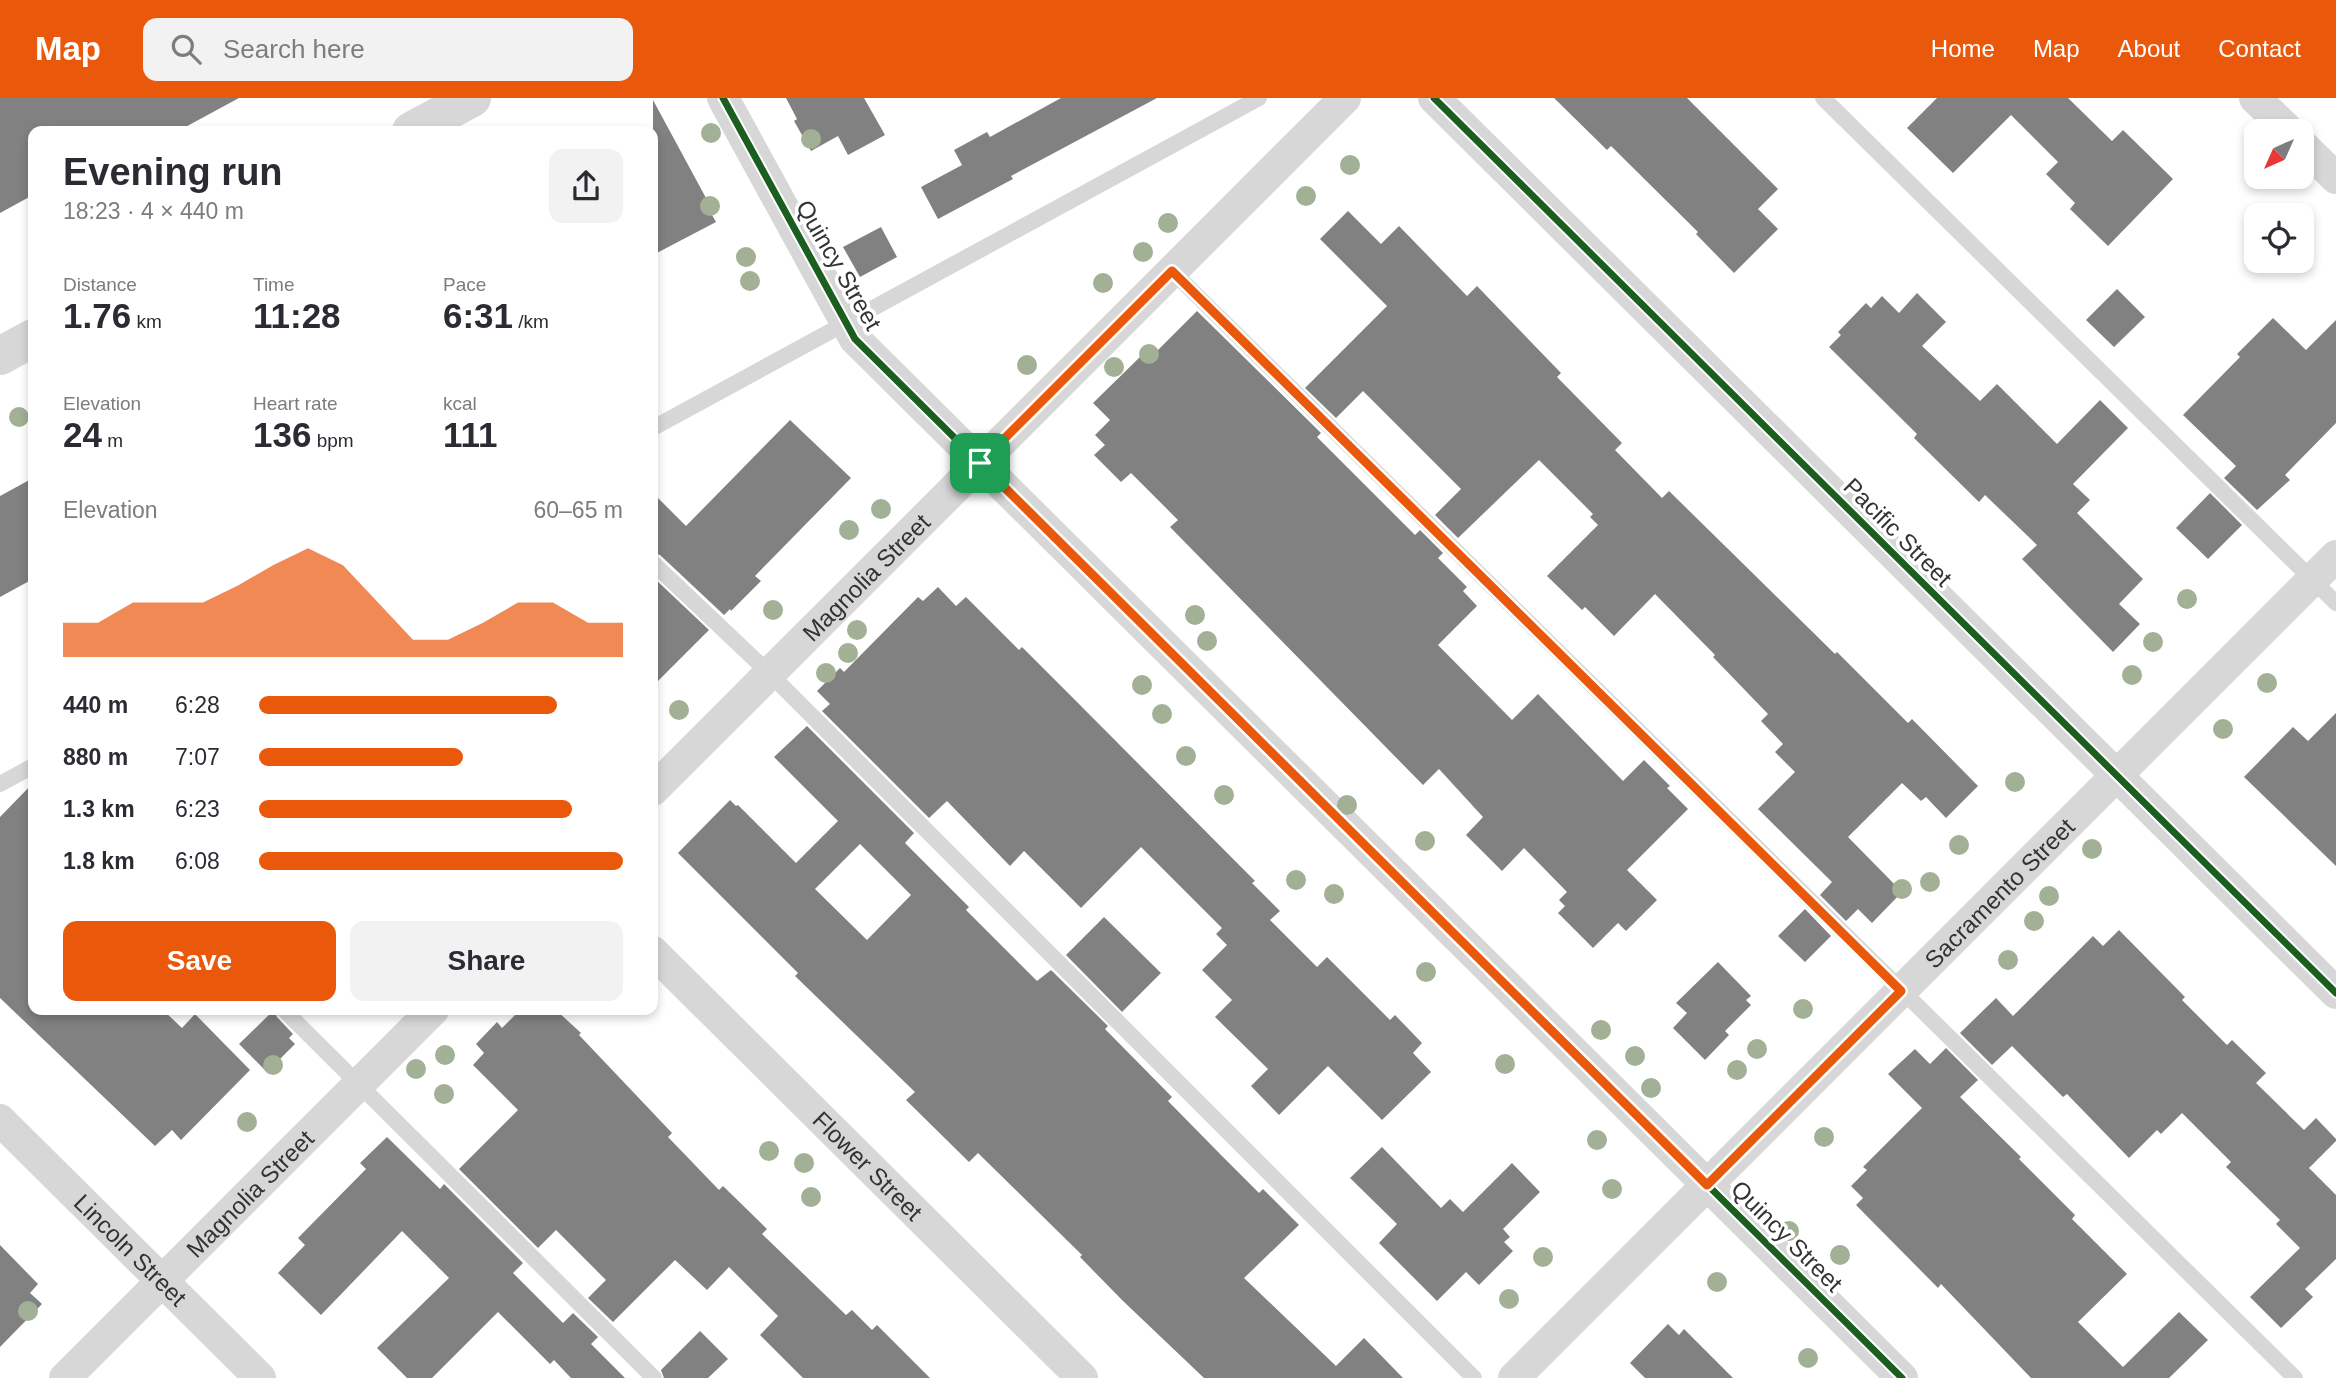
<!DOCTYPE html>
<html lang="en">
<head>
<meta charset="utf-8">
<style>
	body { margin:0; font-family:Helvetica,sans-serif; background:#f2f2f3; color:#2b2b33; height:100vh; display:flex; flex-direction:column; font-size:26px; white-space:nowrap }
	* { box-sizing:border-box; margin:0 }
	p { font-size:23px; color:#7c7c81 }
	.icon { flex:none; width:38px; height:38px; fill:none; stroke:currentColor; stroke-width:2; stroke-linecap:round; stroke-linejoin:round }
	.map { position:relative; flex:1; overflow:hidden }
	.side { position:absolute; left:28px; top:28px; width:630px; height:889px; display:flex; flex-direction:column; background:#fff; border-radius:14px; box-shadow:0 4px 10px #0003 }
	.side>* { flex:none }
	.needle { width:46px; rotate:225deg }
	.fabs { position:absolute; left:2244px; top:21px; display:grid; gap:14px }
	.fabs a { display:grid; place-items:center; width:70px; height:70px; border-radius:14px; background:#fff; box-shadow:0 4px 10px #0003; font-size:35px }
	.pin { position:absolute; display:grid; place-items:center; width:60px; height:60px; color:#fff; margin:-30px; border-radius:14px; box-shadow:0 4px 10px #0006 }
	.round { display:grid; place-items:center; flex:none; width:74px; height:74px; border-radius:14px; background:#f2f2f3 }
	.head { display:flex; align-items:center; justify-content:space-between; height:119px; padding:0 35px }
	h1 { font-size:38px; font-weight:600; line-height:52px }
	.metrics { display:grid; grid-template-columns:repeat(3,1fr); gap:10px; height:119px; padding:7px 35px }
	.metrics div { display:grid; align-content:center }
	.metrics b { font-size:35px; font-weight:600 }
	.metrics small { font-size:19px; font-weight:400 }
	.metrics p { font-size:19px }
	.chart { height:196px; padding:14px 35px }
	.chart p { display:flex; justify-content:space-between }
	.chart svg { width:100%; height:126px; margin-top:7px; fill:#ea580c; opacity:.7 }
	.action { display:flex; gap:14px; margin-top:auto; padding:14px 35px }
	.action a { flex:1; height:80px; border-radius:14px; background:#ea580c; color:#fff; font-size:28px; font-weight:600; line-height:80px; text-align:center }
	.action a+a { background:#f2f2f3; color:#2b2b33 }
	ul { padding:0 35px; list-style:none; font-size:23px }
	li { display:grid; grid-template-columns:112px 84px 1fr; align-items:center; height:52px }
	li i { height:18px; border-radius:9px; background:#ea580c }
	header { display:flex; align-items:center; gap:42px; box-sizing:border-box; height:98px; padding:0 35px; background:#ea580c; color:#fff }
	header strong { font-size:33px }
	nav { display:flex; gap:38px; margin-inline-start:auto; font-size:24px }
	.search { width:490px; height:63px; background:#f2f2f3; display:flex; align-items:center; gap:18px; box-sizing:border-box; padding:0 24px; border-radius:14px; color:#7c7c81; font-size:26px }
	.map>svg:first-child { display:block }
	.building { fill:#818181; fill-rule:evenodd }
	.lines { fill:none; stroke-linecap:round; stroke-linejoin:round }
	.service { stroke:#d7d7d7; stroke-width:16 }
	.minor { stroke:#d7d7d7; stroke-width:32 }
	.tertiary { stroke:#d7d7d7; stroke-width:38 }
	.cycleway-casing { stroke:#fff; stroke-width:11 }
	.cycleway { stroke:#1b5e20; stroke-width:7 }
	.tree { fill:#a2b095 }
	.route-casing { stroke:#fff; stroke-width:14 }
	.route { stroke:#ea580c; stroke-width:9 }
	.labels { text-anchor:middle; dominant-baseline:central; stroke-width:7; stroke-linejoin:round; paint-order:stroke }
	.street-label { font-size:24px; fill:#333; stroke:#fff }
</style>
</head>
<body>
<header>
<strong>Map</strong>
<div class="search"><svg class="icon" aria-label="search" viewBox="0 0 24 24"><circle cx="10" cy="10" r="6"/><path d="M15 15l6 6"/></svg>Search here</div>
<nav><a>Home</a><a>Map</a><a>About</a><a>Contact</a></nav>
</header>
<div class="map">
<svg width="2336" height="1280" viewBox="0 0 2336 1280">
	<rect width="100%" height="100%" fill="#fff"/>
	<path class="building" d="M0,0H239L178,33H33V97L0,115Z
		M786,0H864L885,37L848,57L838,38L811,53L794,23L797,21Z
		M1061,0H1157L1011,78L1013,81L938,121L921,89L962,67L954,52L987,34L990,39Z
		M1554,0H1687L1778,91L1758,111L1778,131L1734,175L1696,136L1698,134L1611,48L1607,52Z
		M1937,0H2068L2112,43L2123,32L2173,81L2108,148L2070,111L2075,105L2046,76L2058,64L2011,17L1953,75L1907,30Z
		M653,2L706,100L703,101L716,124L653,157Z
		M1348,113L1381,146L1399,128L1467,198L1477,188L1561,275L1557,279L1622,345L1615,352L1662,400L1669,393L1835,556L1837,554L1908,625L1912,621L1978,688L1946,720L1926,699L1921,703L1902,685L1848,739L1902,794L1872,825L1858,811L1846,823L1820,797L1832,784L1758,711L1795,674L1775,654L1783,646L1761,623L1768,616L1713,559L1715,557L1655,496L1614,538L1585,509L1582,512L1547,478L1598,427L1590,419L1593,416L1539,362L1458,440L1435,417L1461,391L1363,293L1336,320L1305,290L1387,208L1320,141Z
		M881,129L897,159L860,179L843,149Z
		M2117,191L2145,219L2114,249L2086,222Z
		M1917,195L1946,224L1922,248L1980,303L1997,286L2057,346L2100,302L2128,330L2073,386L2090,402L2077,415L2143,481L2119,506L2140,526L2113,554L2022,461L2037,447L1985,397L1979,404L1914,340L1917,336L1829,249L1841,237L1838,234L1866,205L1871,210L1882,198L1899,215Z
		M1197,213L1321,335L1317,339L1415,437L1420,432L1443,455L1438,460L1467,489L1463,493L1477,508L1438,547L1512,622L1538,596L1623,683L1644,662L1670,688L1667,690L1688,711L1627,772L1657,802L1626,833L1618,825L1593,850L1558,815L1565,808L1559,802L1567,794L1524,750L1502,773L1466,737L1483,719L1439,671L1423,687L1170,429L1178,422L1131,375L1121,384L1094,357L1105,347L1095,337L1110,322L1093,305L1141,258L1146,264Z
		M2273,220L2306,252L2336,222V325L2285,377L2290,382L2257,412L2224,380L2236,368L2183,317L2240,259L2237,256Z
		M790,322L851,380L755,478L761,483L731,513L730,511L724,517L660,457L653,455V395L686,428Z
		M33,380V481L0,499V398Z
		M2210,395L2242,427L2208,461L2176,430Z
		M653,479L709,532L653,588Z
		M938,489L956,508L966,499L1019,552L1022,549L1079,606L1255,783L1252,785L1280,813L1270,822L1317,869L1327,859L1390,922L1395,917L1422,945L1413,955L1431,974L1382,1022L1328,968L1279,1017L1251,988L1268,971L1215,919L1232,902L1202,872L1227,847L1216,836L1222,830L1141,749L1081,810L1024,753L1010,768L947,703L929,720L822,613L830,606L817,593L840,570L844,574L918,499L923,503Z
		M2336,615V768L2244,679L2293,629L2308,643Z
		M807,628L914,735L905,745L969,809L966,812L1037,883L1051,872L1108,928L1105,931L1172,999L1168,1003L1220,1056L1259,1095L1263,1091L1299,1127L1244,1180L1336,1268L1364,1240L1403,1280H1204L1122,1202L1080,1159L1082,1157L978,1055L969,1064L906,1002L915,994L795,878L798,875L678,755L730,702L736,708L738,707L796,765L838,723L774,659ZM860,746L911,797L867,842L815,791Z
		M33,685V912H163L182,930L195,916L250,972L181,1042L172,1032L155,1048L0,900V719Z
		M1805,811L1831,838L1805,864L1778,838Z
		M1104,819L1161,875L1122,914L1066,857Z
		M2119,832L2185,899L2182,902L2227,947L2232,942L2266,975L2256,985L2304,1032L2316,1020L2336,1041V1043L2309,1070L2336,1097V1161L2305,1191L2313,1199L2281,1230L2250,1199L2300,1150L2276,1126L2280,1122L2226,1069L2231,1064L2182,1015L2161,1036L2157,1032L2129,1060L2067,996L2063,999L2012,948L1992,967L1960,935L1996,900L2013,918L2093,838L2103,848Z
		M1718,864L1751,898L1746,902L1751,907L1725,933L1729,937L1705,962L1673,930L1687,915L1676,905Z
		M274,912L277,919L293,936L289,940L295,946L267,974L239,946Z
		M520,912H556L581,935L579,937L672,1035L668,1039L719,1092L723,1088L767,1131L762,1136L846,1217L852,1212L872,1232L877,1227L930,1280H803L760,1237L778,1218L729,1169L707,1192L675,1162L613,1224L588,1200L606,1182L556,1132L538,1150L459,1071L518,1012L473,967L484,955L476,946L497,924L502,930Z
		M1946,950L1978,982L1960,999L2021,1059L2019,1061L2075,1117L2072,1121L2127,1176L2078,1224L2123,1269L2179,1214L2208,1242L2169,1280H2031L1941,1186L1938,1190L1856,1107L1863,1100L1851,1088L1867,1072L1863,1069L1922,1010L1888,976L1915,951L1930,966Z
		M387,1039L440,1091L444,1086L523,1165L513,1175L563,1225L573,1215L598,1239L591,1246L625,1280H571L554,1262L550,1266L498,1214L432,1280H407L377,1250L449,1180L402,1133L321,1217L278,1175L305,1147L298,1140L366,1071L360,1065Z
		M1382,1049L1441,1110L1450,1101L1463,1114L1512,1065L1540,1094L1503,1131L1510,1139L1504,1144L1513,1153L1479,1187L1466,1174L1437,1203L1379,1145L1397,1126L1350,1080Z
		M0,1147L38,1186L30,1195L42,1206L0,1249Z
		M1668,1226L1679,1237L1684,1231L1733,1280H1645L1630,1265Z
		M700,1233L728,1261L708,1280H664L661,1272Z"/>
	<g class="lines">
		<path class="service" d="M1823,0L2336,505
			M1172,173L2295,1280
			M653,330L1259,0
			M653,465L769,575L1474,1280
			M0,686L33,668
			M284,912L654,1280"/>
		<g class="minor">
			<path d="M723,0L855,241L1902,1280"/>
			<path d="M1434,0L2336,895"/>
			<path d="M2255,0L2289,33"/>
			<path d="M2301,46L2336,80"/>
			<path id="s1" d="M653,692L1345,0"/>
			<path id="s2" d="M653,854L1082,1280"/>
			<path id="s3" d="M0,1022L260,1280"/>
			<path id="s4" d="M65,1280L433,912"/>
			<path id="s5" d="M1514,1280L2336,458"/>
		</g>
		<path class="tertiary" d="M411,33L472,0
			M0,258L33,240"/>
		<defs>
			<path id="cycleway" d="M723,0L855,241L1902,1280
				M1434,0L2336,895"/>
		</defs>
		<use href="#cycleway" class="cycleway-casing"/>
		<use href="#cycleway" class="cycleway"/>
	</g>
	<g class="tree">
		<circle cx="711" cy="35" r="10"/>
		<circle cx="811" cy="41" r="10"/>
		<circle cx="1350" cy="67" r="10"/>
		<circle cx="1306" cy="98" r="10"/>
		<circle cx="710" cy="108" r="10"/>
		<circle cx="1168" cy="125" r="10"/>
		<circle cx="1143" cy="154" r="10"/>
		<circle cx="746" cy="159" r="10"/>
		<circle cx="750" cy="183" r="10"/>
		<circle cx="1103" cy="185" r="10"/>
		<circle cx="1149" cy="256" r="10"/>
		<circle cx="1027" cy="267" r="10"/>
		<circle cx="1114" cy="269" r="10"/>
		<circle cx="19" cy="319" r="10"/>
		<circle cx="881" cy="411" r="10"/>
		<circle cx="849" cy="432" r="10"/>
		<circle cx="2187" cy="501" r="10"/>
		<circle cx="773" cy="512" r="10"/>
		<circle cx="1195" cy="517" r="10"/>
		<circle cx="857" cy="532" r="10"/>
		<circle cx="1207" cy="543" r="10"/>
		<circle cx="2153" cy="544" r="10"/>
		<circle cx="848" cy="555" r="10"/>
		<circle cx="826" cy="575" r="10"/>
		<circle cx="2132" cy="577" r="10"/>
		<circle cx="2267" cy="585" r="10"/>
		<circle cx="1142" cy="587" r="10"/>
		<circle cx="679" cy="612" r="10"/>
		<circle cx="1162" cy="616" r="10"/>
		<circle cx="2223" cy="631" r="10"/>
		<circle cx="1186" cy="658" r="10"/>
		<circle cx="2015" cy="684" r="10"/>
		<circle cx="1224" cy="697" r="10"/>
		<circle cx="1347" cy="707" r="10"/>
		<circle cx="1425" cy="743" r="10"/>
		<circle cx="1959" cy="747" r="10"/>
		<circle cx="2092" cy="751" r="10"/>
		<circle cx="1296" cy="782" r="10"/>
		<circle cx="1930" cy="784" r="10"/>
		<circle cx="1902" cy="791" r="10"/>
		<circle cx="1334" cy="796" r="10"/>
		<circle cx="2049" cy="798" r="10"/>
		<circle cx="2034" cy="823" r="10"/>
		<circle cx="2008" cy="862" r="10"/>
		<circle cx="1426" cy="874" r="10"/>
		<circle cx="1803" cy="911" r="10"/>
		<circle cx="1601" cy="932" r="10"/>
		<circle cx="1757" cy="951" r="10"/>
		<circle cx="445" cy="957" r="10"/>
		<circle cx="1635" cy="958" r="10"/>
		<circle cx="1505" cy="966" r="10"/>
		<circle cx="273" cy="967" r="10"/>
		<circle cx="416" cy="971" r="10"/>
		<circle cx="1737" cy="972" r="10"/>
		<circle cx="1651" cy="990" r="10"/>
		<circle cx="444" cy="996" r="10"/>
		<circle cx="247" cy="1024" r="10"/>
		<circle cx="1824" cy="1039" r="10"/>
		<circle cx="1597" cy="1042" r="10"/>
		<circle cx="769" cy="1053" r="10"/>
		<circle cx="804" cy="1065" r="10"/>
		<circle cx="1612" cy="1091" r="10"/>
		<circle cx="811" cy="1099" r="10"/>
		<circle cx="1789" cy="1133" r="10"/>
		<circle cx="1840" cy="1157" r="10"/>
		<circle cx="1543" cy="1159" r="10"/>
		<circle cx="1717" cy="1184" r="10"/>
		<circle cx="1509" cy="1201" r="10"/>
		<circle cx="28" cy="1213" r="10"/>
		<circle cx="1808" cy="1260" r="10"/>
	</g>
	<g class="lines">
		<defs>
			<path id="route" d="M1172,173L1901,893L1707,1087L980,365Z"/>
		</defs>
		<use href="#route" class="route-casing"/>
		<use href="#route" class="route"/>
	</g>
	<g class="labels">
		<g class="street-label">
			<text transform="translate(839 167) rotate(60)">Quincy Street</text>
			<text transform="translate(1898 434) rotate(45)">Pacific Street</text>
			<text stroke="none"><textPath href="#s1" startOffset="301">Magnolia Street</textPath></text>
			<text stroke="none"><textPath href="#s5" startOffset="686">Sacramento Street</textPath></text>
			<text stroke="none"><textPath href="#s2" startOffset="303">Flower Street</textPath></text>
			<text stroke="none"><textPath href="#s4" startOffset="261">Magnolia Street</textPath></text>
			<text transform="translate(1787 1138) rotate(45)">Quincy Street</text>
			<text stroke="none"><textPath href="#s3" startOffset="184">Lincoln Street</textPath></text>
		</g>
	</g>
</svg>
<div class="fabs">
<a><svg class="needle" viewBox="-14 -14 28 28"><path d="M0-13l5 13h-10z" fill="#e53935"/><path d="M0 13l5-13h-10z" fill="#7c7c81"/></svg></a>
<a><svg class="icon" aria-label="locate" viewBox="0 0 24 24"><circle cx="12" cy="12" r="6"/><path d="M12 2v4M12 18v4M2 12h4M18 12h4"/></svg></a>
</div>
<div class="pin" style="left:980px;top:365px;background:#1e9e55"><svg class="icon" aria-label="arrive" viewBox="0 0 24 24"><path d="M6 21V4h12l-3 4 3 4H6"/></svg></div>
<section class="side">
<div class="head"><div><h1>Evening run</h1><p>18:23 · 4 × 440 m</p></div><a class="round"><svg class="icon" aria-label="share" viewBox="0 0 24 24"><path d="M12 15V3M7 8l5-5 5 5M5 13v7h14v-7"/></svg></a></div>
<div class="metrics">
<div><p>Distance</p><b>1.76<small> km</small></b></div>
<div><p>Time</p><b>11:28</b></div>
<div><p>Pace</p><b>6:31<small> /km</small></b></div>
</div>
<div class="metrics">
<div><p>Elevation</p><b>24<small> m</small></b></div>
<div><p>Heart rate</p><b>136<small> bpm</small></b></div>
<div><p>kcal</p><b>111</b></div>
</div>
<div class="chart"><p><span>Elevation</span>60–65 m</p>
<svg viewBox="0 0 160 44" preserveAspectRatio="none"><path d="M0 44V32L10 32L20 25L30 25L40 25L50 19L60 12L70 6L80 12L90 25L100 38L110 38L120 32L130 25L140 25L150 32L160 32V44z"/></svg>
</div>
<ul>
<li><b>440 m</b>6:28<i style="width:82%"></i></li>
<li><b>880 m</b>7:07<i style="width:56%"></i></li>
<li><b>1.3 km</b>6:23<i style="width:86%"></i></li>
<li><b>1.8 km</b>6:08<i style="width:100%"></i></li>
</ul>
<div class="action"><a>Save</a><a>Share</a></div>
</section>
</div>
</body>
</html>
